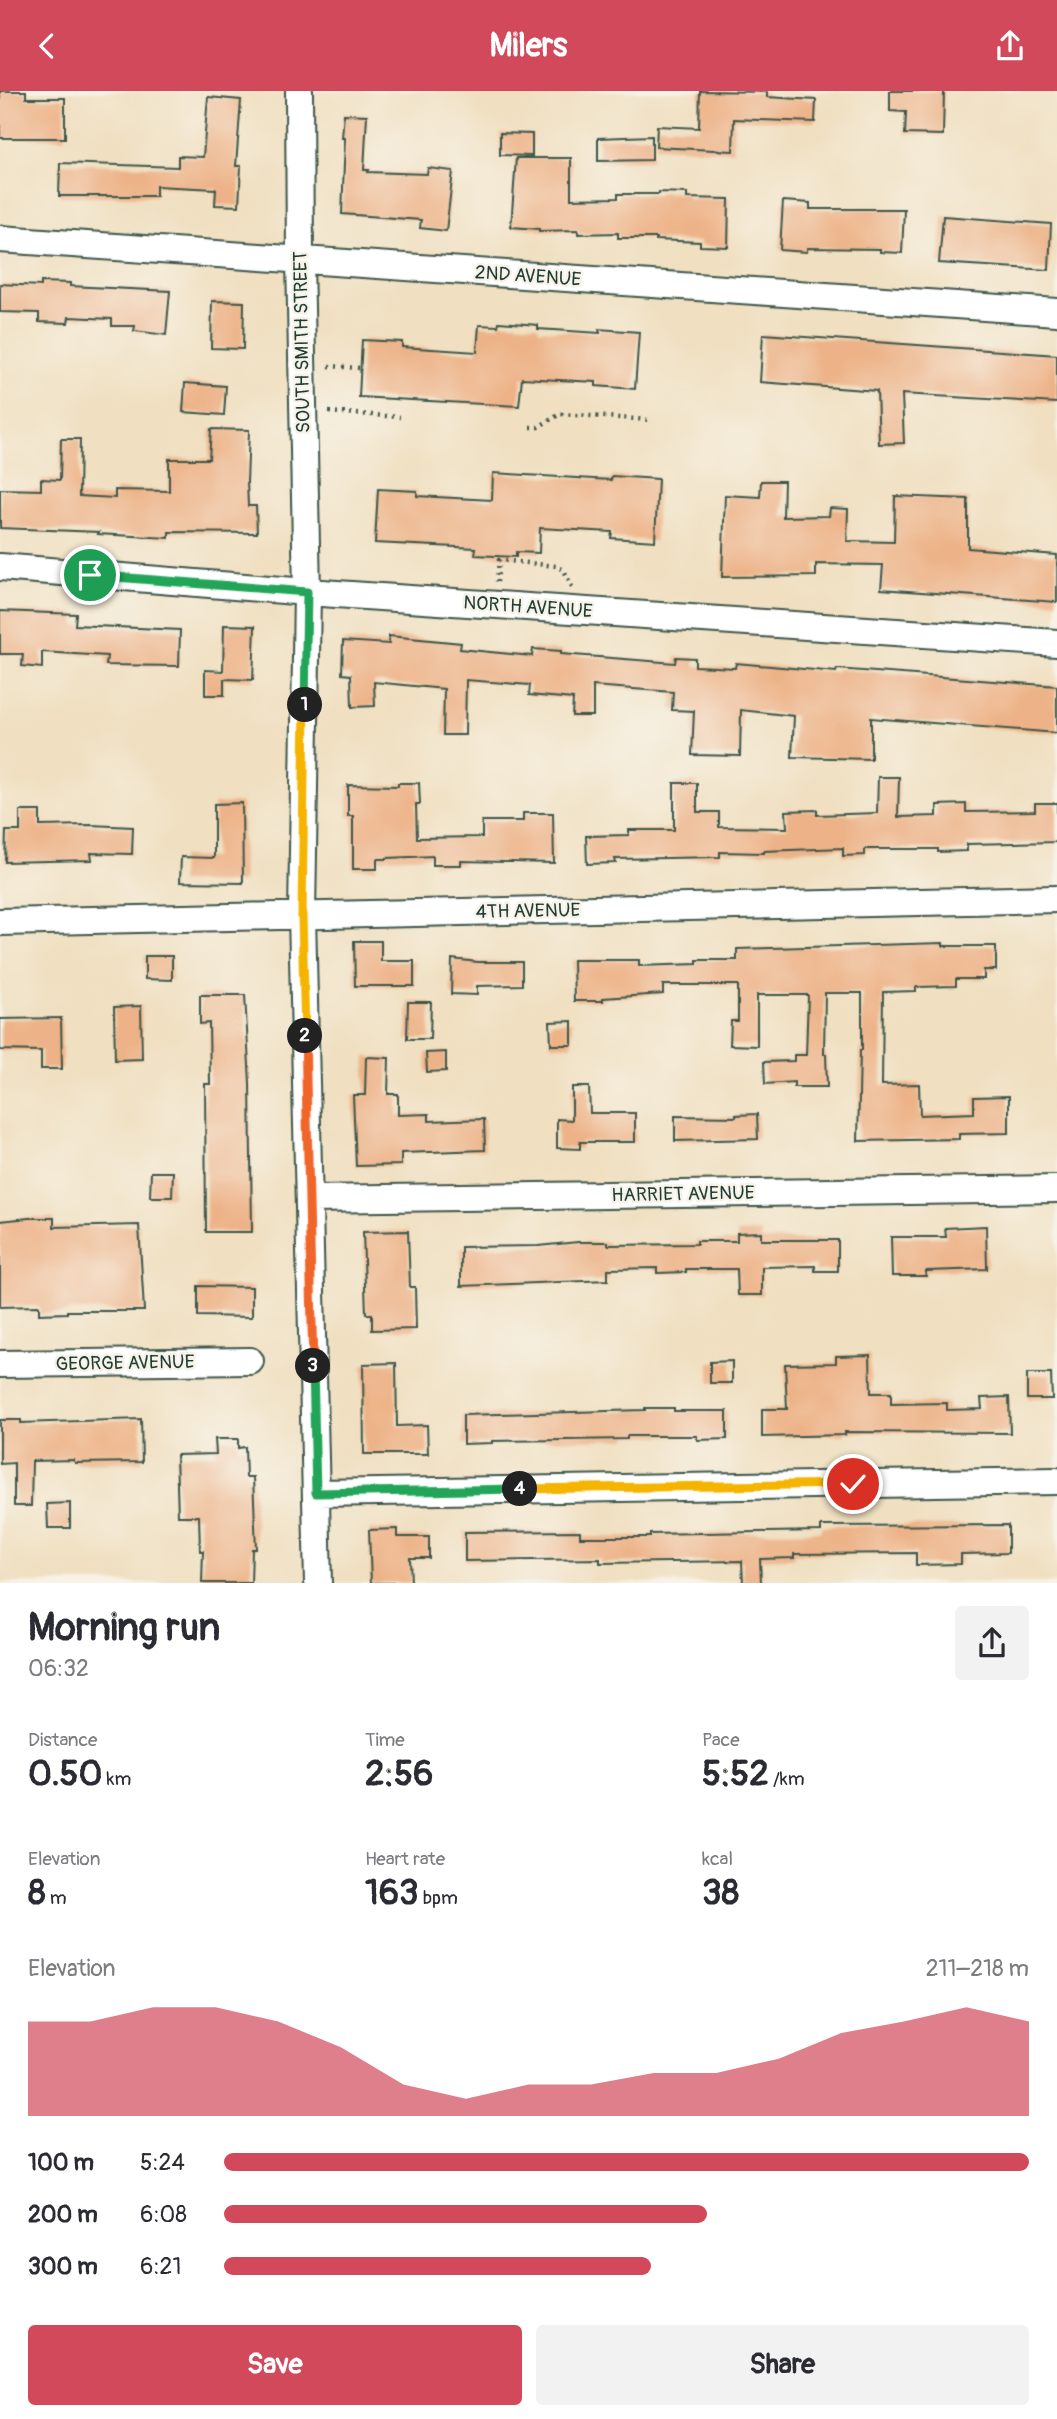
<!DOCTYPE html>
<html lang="en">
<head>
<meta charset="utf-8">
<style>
	body { margin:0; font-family:Pangolin,sans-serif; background:#f2f2f3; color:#2b2b33; height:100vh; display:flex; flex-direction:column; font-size:26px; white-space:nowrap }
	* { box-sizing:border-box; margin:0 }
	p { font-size:23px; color:#7c7c81 }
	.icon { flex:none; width:38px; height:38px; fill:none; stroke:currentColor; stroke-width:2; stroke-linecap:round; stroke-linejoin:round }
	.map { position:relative; height:1492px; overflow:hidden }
	.side { display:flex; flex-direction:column; background:#fff; flex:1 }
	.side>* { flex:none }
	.pin { position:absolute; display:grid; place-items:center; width:60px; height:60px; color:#fff; margin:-30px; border:4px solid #fff; border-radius:50%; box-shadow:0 2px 7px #0007 }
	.km { position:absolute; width:35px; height:35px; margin:-18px; border-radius:50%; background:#222; color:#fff; font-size:19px; line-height:35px; text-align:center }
	.round { display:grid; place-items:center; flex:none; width:74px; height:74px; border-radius:7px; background:#f2f2f3 }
	.overview { display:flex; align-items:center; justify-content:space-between; height:119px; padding:0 28px }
	h1 { font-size:38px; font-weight:800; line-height:52px }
	.figures { display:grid; grid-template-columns:repeat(3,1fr); gap:10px; height:119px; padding:7px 28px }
	.figures div { display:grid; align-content:center }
	.figures b { font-size:35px; font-weight:800 }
	.figures small { font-size:19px; font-weight:400 }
	.figures p { font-size:19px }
	.chart { height:196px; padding:14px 28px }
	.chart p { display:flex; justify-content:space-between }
	.chart svg { width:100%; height:126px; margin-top:7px; fill:#d1495b; opacity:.7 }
	.primary-button { display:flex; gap:14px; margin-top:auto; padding:14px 28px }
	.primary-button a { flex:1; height:80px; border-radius:7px; background:#d1495b; color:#fff; font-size:28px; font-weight:800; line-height:80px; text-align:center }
	.primary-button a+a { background:#f2f2f3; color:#2b2b33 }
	ul { padding:0 28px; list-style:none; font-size:23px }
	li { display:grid; grid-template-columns:112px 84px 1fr; align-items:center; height:52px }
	li i { height:18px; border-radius:9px; background:#d1495b }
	header { display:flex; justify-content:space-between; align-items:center; height:91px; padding:0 28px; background:#d1495b; color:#fff; font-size:32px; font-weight:800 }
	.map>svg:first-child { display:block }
	.building { fill:#edb287 }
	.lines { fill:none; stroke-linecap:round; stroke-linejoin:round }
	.street-casing { stroke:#3e5549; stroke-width:30 }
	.path { stroke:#3e5549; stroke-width:4.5; stroke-dasharray:2 5; stroke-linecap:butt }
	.street { stroke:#fff; stroke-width:26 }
	.split-1-casing { stroke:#fff; stroke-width:14 }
	.split-2-casing { stroke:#fff; stroke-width:14 }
	.split-3-casing { stroke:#fff; stroke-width:14 }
	.split-4-casing { stroke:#fff; stroke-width:14 }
	.split-5-casing { stroke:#fff; stroke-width:14 }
	.split-1 { stroke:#22a559; stroke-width:9 }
	.split-2 { stroke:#f5b400; stroke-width:9 }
	.split-3 { stroke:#f0652b; stroke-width:9 }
	.split-4 { stroke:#22a559; stroke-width:9 }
	.split-5 { stroke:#f5b400; stroke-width:9 }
	.labels { text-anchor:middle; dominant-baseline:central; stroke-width:5; stroke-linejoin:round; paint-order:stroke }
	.street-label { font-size:19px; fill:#1f3d34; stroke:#f7f3e8 }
</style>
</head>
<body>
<header><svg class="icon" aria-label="back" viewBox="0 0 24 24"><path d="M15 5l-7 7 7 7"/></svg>Milers<svg class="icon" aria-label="share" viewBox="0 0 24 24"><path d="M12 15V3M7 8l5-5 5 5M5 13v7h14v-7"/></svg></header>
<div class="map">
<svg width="1057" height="1492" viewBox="0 0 1057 1492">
	<rect width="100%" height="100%" fill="#f7f3e8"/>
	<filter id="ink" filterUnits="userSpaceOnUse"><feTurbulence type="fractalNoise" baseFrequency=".0143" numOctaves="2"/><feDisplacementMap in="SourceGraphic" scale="14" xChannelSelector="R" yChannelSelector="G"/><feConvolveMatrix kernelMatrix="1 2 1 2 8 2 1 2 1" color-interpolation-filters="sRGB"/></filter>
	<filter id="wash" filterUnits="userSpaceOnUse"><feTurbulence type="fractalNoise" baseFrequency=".00686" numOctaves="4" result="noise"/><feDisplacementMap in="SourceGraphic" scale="28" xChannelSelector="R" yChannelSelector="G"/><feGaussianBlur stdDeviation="1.57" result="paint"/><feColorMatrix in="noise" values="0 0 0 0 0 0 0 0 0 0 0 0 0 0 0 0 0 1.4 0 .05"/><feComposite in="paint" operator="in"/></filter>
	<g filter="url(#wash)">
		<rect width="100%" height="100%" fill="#f0dfc0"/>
		<g id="blocks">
			<path class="building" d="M0,0H26V7H65V47H0Z
				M700,0L767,1V6L816,9L815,31L734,28L733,60L656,56L657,35L699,37Z
				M890,0H944L943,44L905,43L906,21L890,20Z
				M208,6L241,9L236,75H241L239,115L215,114L216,98L156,95V105H59L60,72L178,76V65L203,66Z
				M344,23L367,24L364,79H369L368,81L427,83L428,77L453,80L446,140L420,137L421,129L342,123L345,47H342Z
				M500,42L532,43V65L500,64Z
				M652,45V69L598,70V47Z
				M516,67H571V108L618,107V103H659V101L687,102V107L729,108L728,156L700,155V151L656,149V147H618V142L578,143V139L539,140V138L511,136Z
				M783,110L810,112V118H904L902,162L880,161V158L807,157V161L780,159Z
				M943,125L1051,133L1049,179L939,172Z
				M41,191L70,192V195L170,200L166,244L134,240L135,235H112V228L69,226L68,232L39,231V222L0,221V193L41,195Z
				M212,210L244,211L243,258L211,257Z
				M499,231L538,234V238L600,242L599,238L639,241L635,298L596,295V291L522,287L519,315L359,306L362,249L402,251V256L477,261L479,234L498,235Z
				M763,243L1057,264V312L902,303L904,352L879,353L877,300L760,291Z
				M185,292L226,295L224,324L183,321Z
				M211,338L249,339L247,391L248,415H256L257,442L169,441V447L98,443L99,441L0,437V398L41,399V388L60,389L61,348H80L79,405L115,407V399L169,400V368H209Z
				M493,382L611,389L612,385L658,388L655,450L611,447L612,441L540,437L539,462L516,461V466L475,464L476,457L375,452L378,398L417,400V405L492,409Z
				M761,390H784L783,426L829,425L830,417L848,418L847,450L894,451L895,405L968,408V457L1057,464V511L881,498L883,474L816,473V485L722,486L725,404L760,406Z
				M0,520L76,523L75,534L180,539L179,575L106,574L107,565L42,561V577L22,575L23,563H0Z
				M224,534L255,535L253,589L224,588V604H205V579L223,580Z
				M389,545L461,552L460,558L532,565L533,558L561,560V563L675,572L676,566L695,567V575L735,577L736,572L836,581L837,578L1057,595V642L871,627V668L792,666L794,625L741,619L740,665L692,664L694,620L672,619L673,601L593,595V625H572L573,608L529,604L530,594L466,589L465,644H443L444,598L374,591L375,615L352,616L351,584L342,583L343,550L389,553Z
				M878,686H899L898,726L937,725V714L966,713V721L1035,720V712H1057V751L967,753V760L938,761V758H865V764L843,765V757L764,760V762L720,761V766L615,768L616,772L587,773L586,745L629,744V739H674V692H697V721H719V736L787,737L786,720L817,719V724L877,722Z
				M398,692H419L420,713H416L417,747L482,746V730H523V722H553L554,772L461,770V774H433V765L387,767V768H377V778H353V725H348V694L398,695Z
				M242,712L243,792L180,791L181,766L214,767V713Z
				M20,720H40V735L91,734L133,736L132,763L91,762L92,769L5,771L6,740H20Z
				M354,850H381V870H414V895H355Z
				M943,852V855H996V879H984V888H956V895L916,896V900L883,901L882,994L919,993L920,1024L974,1022V1006L1009,1005V1042L959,1043V1048L858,1050L860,959H862V902H825L824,963H826L827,996H794V991L765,993L764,971L794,970V964H806L808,904H757V955L730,954L731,930H738V894H663V903L603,907V910H574L573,869H639V875L697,873V869H737V858Z
				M145,865H172V889L145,888Z
				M452,868L478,871H522V894L477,895V904L451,903Z
				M200,904H245L250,992L252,1141H206L205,993H210L209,932L200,933Z
				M408,911H431L430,948H407Z
				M141,915L142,968L115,969L114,916Z
				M61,927L62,978H41V960L0,959V928Z
				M572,930V954H551L550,931Z
				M446,961V980L427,981L426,962Z
				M366,966L389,967L388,1003H398V1024L429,1023V1030L484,1028L485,1059L401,1062V1074L356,1075L353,1004H365Z
				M572,996H589L590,1022H635V1051H580V1058L557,1057V1028L572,1029Z
				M757,1023L758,1048L675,1050V1025L736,1026V1024Z
				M151,1081H173L172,1106H150Z
				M29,1127H54V1136L139,1134L144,1220H67V1222L39,1223V1215L0,1216V1130Z
				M986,1135L987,1178L926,1180V1185H892L891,1146H946L945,1137Z
				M408,1140L410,1196H415L416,1238L372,1239V1223H366L363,1141Z
				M761,1141V1149H838V1180H815V1175L762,1176V1204H738L737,1178H686V1181L657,1182V1177L608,1178V1189L461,1195V1156L538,1155L578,1151H608V1154L697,1153V1150H737V1142Z
				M198,1195L252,1196V1226L198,1225Z
				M870,1264L871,1302H891V1313L947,1312V1319L982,1318L981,1307L1009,1306L1010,1342L845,1341V1344L762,1346V1318H787L785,1273L836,1272V1265Z
				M732,1270V1292H710V1271Z
				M396,1272L397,1335L427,1334L428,1363H364L363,1273Z
				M1027,1283H1051L1052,1308H1027Z
				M645,1317H674V1320H727V1348L697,1349V1345H627V1348L492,1350V1352L463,1353V1324L645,1319Z
				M141,1328L142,1371L75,1372L74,1369L32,1370L31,1415H14V1372L0,1373V1329H21V1332Z
				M215,1348H238V1357L245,1356L246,1386H253L256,1458H252L251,1492H202L203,1460H200L199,1425H178L176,1364L216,1363Z
				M70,1412V1437H48L47,1413Z
				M1008,1434V1462L961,1463V1473L916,1474V1462L794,1463V1467L760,1468L761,1492H743L742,1470L600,1472V1468L465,1470V1441L580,1440V1446H650V1443L821,1440V1435Z
				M397,1438V1446H429V1467H410L411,1492H371L369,1439Z"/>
		</g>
	</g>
	<g filter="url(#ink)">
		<use href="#blocks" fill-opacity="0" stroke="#3e5549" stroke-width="2"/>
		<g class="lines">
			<defs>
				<path id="street" d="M299,0L300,169L307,501L302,825L318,1492
					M0,148L1057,221
					M0,476L307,501L1057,552
					M0,831L1057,808
					M309,1108L1057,1098
					M0,1273L250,1270
					M316,1402L1057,1390"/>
			</defs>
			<use href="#street" class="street-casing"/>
			<path class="path" d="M329,275L359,277
				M329,321L400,326
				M530,336H538L560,323L651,329
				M497,491L499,469L556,475L564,479L572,496"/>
			<use href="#street" class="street"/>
		</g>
	</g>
	<g class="lines" filter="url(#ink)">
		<defs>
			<path id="split-1" d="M90,484L307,501L305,614"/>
			<path id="split-2" d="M305,945L302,825L305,614"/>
			<path id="split-3" d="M305,945L313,1275"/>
			<path id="split-4" d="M313,1275L316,1402L520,1398"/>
			<path id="split-5" d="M520,1398L853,1393"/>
		</defs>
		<use href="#split-1" class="split-1-casing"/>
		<use href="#split-2" class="split-2-casing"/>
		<use href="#split-3" class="split-3-casing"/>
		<use href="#split-4" class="split-4-casing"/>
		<use href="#split-5" class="split-5-casing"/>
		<use href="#split-1" class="split-1"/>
		<use href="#split-2" class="split-2"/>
		<use href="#split-3" class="split-3"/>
		<use href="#split-4" class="split-4"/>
		<use href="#split-5" class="split-5"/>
	</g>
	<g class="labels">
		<g class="street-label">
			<text transform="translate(528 185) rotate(4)">2ND AVENUE</text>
			<text transform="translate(302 251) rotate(-91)">SOUTH SMITH STREET</text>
			<text transform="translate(528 516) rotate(4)">NORTH AVENUE</text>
			<text transform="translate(528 820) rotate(-1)">4TH AVENUE</text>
			<text transform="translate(683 1103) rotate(-1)">HARRIET AVENUE</text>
			<text transform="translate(125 1272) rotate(-1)">GEORGE AVENUE</text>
		</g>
	</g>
</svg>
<div class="pin" style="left:90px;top:484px;background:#1e9e55"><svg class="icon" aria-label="arrive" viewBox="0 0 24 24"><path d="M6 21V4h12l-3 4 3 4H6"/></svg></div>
<div class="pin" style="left:853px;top:1393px;background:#d93025"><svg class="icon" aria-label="check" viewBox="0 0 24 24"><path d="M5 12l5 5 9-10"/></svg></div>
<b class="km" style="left:305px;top:614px">1</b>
<b class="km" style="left:305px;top:945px">2</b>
<b class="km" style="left:313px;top:1275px">3</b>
<b class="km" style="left:520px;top:1398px">4</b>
</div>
<section class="side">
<div class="overview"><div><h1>Morning run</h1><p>06:32</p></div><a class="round"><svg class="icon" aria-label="share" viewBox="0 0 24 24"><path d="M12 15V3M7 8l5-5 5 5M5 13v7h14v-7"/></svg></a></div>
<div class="figures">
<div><p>Distance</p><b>0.50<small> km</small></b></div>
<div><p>Time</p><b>2:56</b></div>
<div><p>Pace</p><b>5:52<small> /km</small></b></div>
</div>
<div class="figures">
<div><p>Elevation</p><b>8<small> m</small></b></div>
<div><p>Heart rate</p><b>163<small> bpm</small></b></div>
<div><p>kcal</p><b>38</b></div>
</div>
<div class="chart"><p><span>Elevation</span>211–218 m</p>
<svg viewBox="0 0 160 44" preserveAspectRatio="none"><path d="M0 44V11L10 11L20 6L30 6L40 11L50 20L60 33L70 38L80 33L90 33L100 29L110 29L120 24L130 15L140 11L150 6L160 11V44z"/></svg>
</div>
<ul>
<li><b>100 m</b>5:24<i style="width:100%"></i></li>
<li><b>200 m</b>6:08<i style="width:60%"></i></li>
<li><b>300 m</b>6:21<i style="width:53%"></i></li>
</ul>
<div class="primary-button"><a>Save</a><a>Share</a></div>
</section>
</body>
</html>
